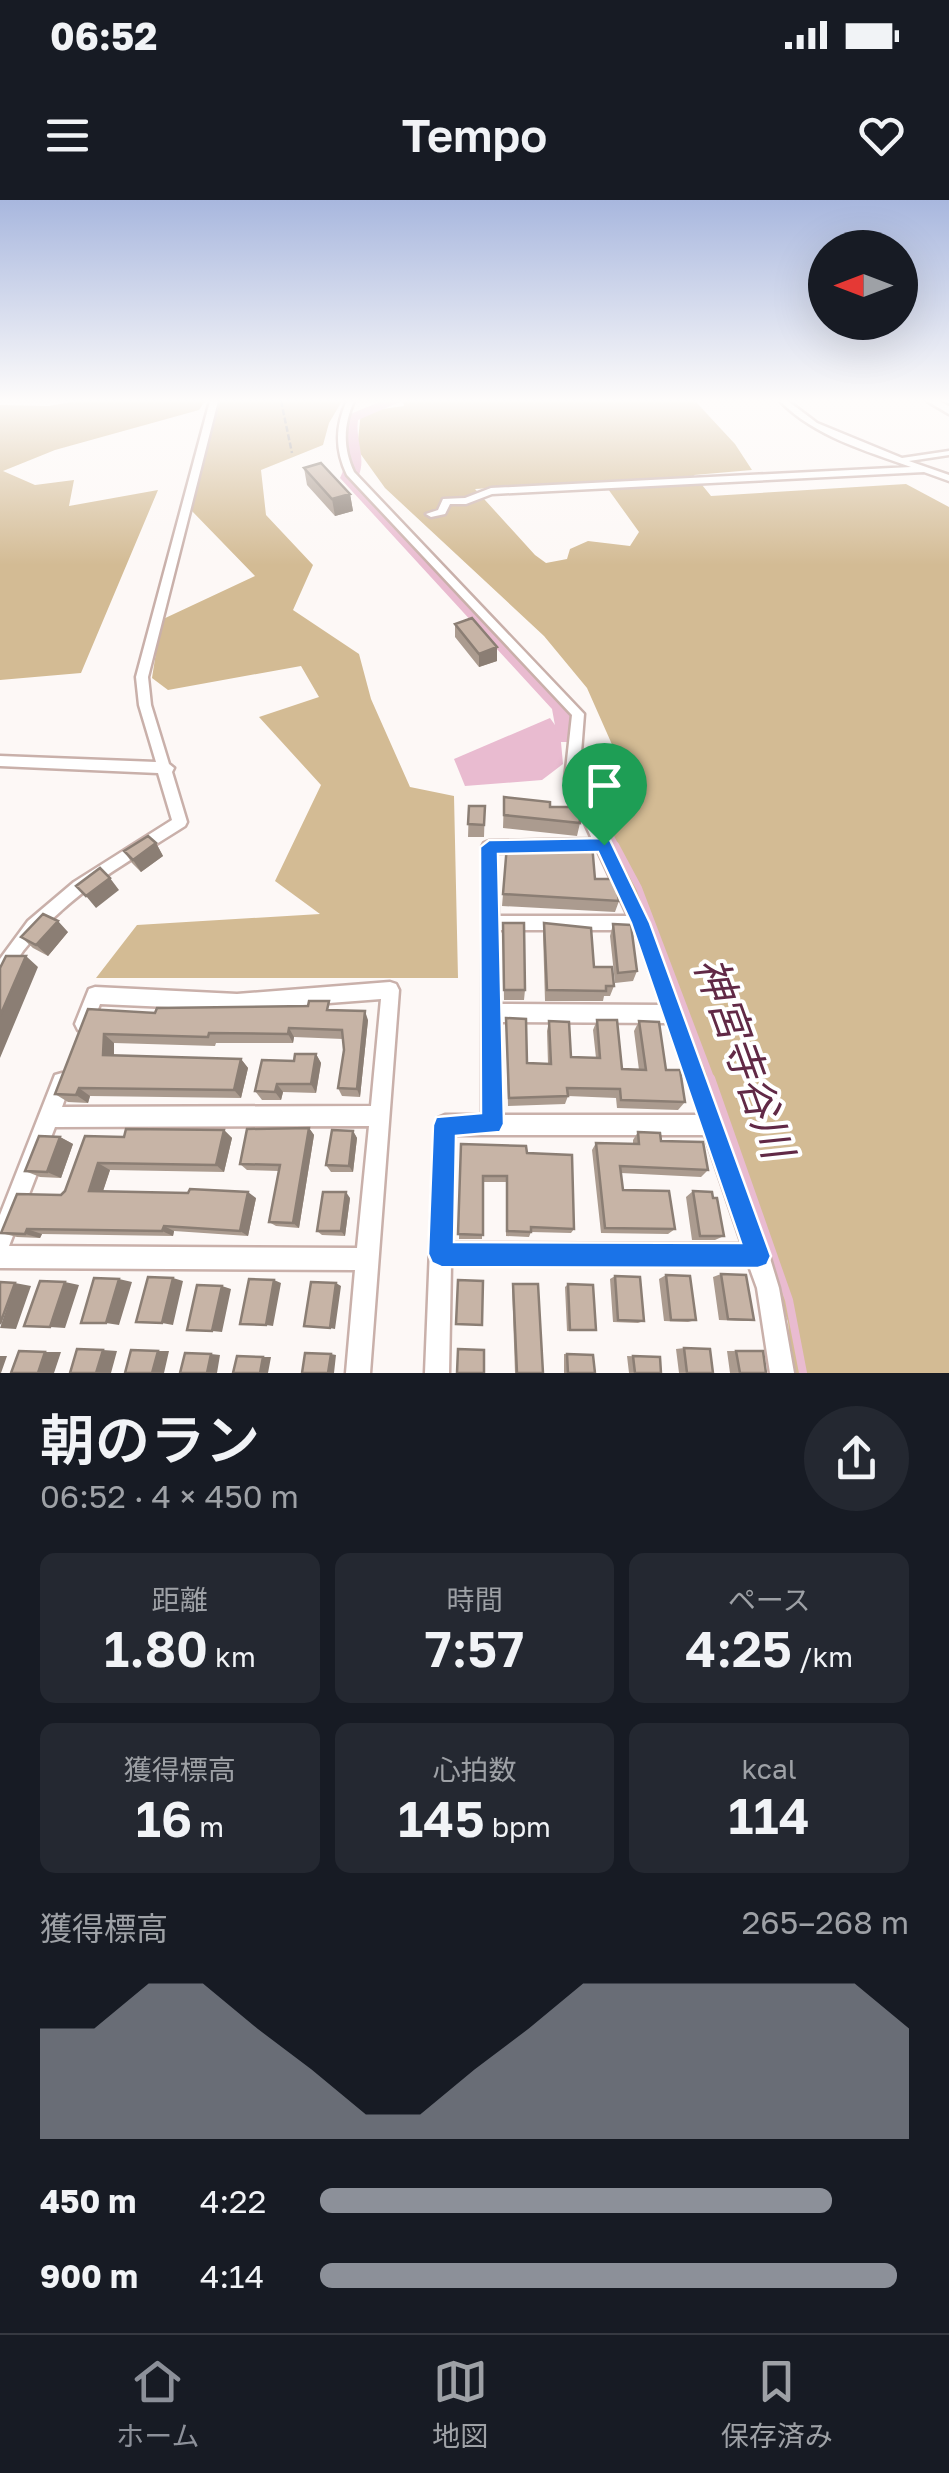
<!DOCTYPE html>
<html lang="ja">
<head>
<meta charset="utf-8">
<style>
	body { margin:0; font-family:"Golos Text","Noto Sans JP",sans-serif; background:#242831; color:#f1f3f6; height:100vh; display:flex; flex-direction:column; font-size:38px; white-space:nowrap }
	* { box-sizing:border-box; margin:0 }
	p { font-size:32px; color:#9ea1a6 }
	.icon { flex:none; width:55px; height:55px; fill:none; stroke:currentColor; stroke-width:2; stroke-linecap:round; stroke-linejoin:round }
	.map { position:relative; height:1173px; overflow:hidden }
	.panel { display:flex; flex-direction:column; background:#171b24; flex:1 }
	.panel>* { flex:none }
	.needle { width:65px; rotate:270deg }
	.fabs { position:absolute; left:808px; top:30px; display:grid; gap:20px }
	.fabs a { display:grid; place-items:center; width:110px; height:110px; border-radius:50%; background:#171b24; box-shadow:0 10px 40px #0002; font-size:50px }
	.pin { position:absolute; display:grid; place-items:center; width:85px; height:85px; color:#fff; margin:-102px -42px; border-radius:50% 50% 50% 0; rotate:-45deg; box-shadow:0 0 10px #0007 }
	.pin .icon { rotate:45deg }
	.round { display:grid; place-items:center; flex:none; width:105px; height:105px; border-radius:52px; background:#242831 }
	.head { display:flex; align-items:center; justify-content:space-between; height:170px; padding:0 40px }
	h1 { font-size:55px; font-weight:600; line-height:75px }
	.stats { display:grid; grid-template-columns:repeat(3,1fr); gap:15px; height:170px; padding:10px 40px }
	.stats div { display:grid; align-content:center; border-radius:15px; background:#242831; text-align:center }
	.stats b { font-size:50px; font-weight:600 }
	.stats small { font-size:28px; font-weight:400 }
	.stats p { font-size:28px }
	.chart { height:280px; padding:20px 40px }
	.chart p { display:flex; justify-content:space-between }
	.chart svg { width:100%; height:180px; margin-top:10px; fill:#8c9099; opacity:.7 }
	ul { padding:0 40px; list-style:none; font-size:32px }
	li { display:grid; grid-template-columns:160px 120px 1fr; align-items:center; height:75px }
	li i { height:25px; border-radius:12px; background:#8c9099 }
	.status { display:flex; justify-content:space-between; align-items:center; height:70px; padding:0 50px; background:#171b24; direction:ltr }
	.status svg { height:28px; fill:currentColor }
	header { display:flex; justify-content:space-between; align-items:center; height:130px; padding:0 40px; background:#171b24; font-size:45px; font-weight:600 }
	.menu { display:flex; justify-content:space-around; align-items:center; height:140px; border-top:2px solid #363941; background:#171b24; font-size:28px; color:#9ea1a6 }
	.menu a { display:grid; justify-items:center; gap:5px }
	.menu .current { color:#8c9099 }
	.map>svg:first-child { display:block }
	.forest { fill:#d3bb94; fill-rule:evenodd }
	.water { fill:#e9bbd0 }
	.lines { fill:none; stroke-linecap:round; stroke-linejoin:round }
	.stream-far2 { stroke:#e9bbd0; stroke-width:5 }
	.stream-far1 { stroke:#e9bbd0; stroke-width:6 }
	.stream { stroke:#e9bbd0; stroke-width:8 }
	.river { fill:#e9bbd0; fill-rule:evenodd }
	.street-casing { stroke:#c9b0aa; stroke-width:5 }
	.secondary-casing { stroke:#c9b0aa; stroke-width:5 }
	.path { stroke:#98918f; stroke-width:2.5; stroke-dasharray:6 2.5; stroke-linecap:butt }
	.street { fill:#fff; fill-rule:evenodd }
	.secondary { fill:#fff; fill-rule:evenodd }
	.wall { fill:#ab9b8f }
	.shaded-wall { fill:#8b7e74 }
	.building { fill:#c7b4a6; stroke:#8b7e74; stroke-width:2.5 }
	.route { fill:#1a73e8; stroke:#fff; stroke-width:2.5; fill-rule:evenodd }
	.labels { text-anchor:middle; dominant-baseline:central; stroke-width:8; stroke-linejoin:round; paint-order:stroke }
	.near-water-label { font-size:42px; font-style:italic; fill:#612946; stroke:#fff }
</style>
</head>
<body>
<div class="status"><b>06:52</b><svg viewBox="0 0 49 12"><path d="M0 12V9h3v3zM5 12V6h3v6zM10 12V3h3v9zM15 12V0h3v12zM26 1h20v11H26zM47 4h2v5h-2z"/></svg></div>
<header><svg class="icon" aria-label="menu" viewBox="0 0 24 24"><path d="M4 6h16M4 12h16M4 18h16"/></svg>Tempo<svg class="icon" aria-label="heart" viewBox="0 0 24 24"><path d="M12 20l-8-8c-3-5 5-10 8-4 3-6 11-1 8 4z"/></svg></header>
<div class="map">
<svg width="949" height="1173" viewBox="0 0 949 1173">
	<rect width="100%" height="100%" fill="#fdf8f6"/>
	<path class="forest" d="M76,201H205L199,210L55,250L3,271L35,285L74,280L69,306L158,290L81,473L0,480V205L49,206Z
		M219,201H342L329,223L323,245L261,270L266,315L313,365L293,410L359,454L371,499L410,587L454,596L458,778H96L137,725L320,714L275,681L321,585L259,517L319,497L301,466L168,490L152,478L161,420L255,376L190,309L196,255Z
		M403,201H695L735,244L752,270L694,275L711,296L906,284L949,307V1173H792L788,1122L666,764L589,603L614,549L587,488L544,436L385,288L357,249L361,212L404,206ZM603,282L639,332L630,346L588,341L570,349L567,359L546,363L535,355L475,289Z"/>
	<path class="water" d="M550,518L560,532L563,564L542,580L465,586L454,559Z"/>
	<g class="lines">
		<path class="stream-far2" d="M582,581L617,647"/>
		<path class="stream-far1" d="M616,645L639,688L712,880"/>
		<path class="stream" d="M711,878L789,1100L803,1173"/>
		<path class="river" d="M382,201H402L358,220C355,240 367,259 358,277L570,497C578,510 584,527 576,542H558L552,509L340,278C350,259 340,238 343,217Z"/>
		<defs>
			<path id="street" d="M210,201H218L148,477L151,505L169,564L174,568L172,572L187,622L185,626C143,653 98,677 61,711C47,723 34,737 23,751C15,762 11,776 0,782V759L28,721L74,682L172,620L158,573L0,566V556L156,562L139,505L136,477Z
				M347,201H354C343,226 343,248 354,272L584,514L579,579L583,592L648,723L769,1055L779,1088L794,1173H770L757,1088L749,1066L451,1065L449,1173H425L435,925L438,918L445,915H482V647L484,643L489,641L592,639L565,579L572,515L347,275C335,250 335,226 347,201ZM597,649L628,716H498L496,653ZM498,730H635L661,805L499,804ZM500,822L667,823L699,915H502ZM454,935H705L742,1044L452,1043Z
				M780,201H788L817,223L902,258L949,251V255L909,261L949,275V281L924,272L492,294L466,304H450L445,314L431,317L426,314L438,310L443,299L465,298L491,288L911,267C866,251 814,236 780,201Z
				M390,782L396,784L399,790L370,1173H346L355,1070L0,1068V1015L55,875L62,873L69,875L71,882L62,907L371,906L381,799L237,810L100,804L90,830L84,833L78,830L75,824L89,789L95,787L237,794ZM369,926L357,1048L9,1046L55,927Z"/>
			<path id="secondary" d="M927,201H939L949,206V214Z"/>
		</defs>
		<use href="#street" class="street-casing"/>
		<use href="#secondary" class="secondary-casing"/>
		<path class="path" d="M281,201L292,253"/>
		<use href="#street" class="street"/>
		<use href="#secondary" class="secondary"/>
	</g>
	<path class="wall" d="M304,268L350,294L353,311L335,316L307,285Z
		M455,424L497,461L479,467L455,437Z
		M504,597L550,607L580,623L577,636L503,628Z
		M469,606H485L484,637H468Z
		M156,643L163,656L141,672L132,663L124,651Z
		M575,643L595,679L619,701L615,712L502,706L507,645L575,648Z
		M503,723L525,790L524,800H504Z
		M544,723L614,786L610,796H604L603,801H545L543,734Z
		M613,724L637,771L633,781L615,783L610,736Z
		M68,732L48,756L33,748L21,737Z
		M88,809L155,813L332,810L368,820L360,897L342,896L338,888L344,850L343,839L294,837L293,843H216L215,846L114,843V856L241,859L248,868L241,898L90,896L88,903L68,902L55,894Z
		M506,818L527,863L548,864L547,831L549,821L571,857L596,858L593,830L597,820L622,869L639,870L634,831L639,821L685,902L678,910L617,908L616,898L568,896L565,904L508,906Z
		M316,854L321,863L316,893L283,892L281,900H262L255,891L294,861Z
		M309,928L314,935L299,1028L276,1026L269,1022L279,971L247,970L240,964Z
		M224,930L232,938L224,972L110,970L103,991L256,998L248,1036L174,1031L173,1036L42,1034L40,1038L17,1037L1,1033L61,995L124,937Z
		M353,931L357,938L353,972H331L326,965Z
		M638,932L661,941L708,970L701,977L621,973L623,990L675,1029L668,1034L601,1033L592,950L596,943L633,944V940Z
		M60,937L73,944L61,978L40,977L25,971Z
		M461,944L527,953L574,1029L571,1033L531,1032L529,1037L506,1036V982H483L482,1039H459Z
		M693,991L724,1036L715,1040H692L686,997Z
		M350,998L345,1036L322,1035L317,1031Z
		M721,1074L754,1120L744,1121L719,1120L713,1077Z
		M666,1075L696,1120L688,1122L664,1121L659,1079Z
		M615,1076L644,1121L638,1123L613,1122L610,1079Z
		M513,1084L543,1173H515L512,1086Z
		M568,1084L596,1130L567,1131L565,1087Z
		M684,1148L713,1173H679L676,1149Z
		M727,1151H736L766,1173H730Z
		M564,1154H567L595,1173H564Z
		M627,1156L660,1157L661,1173H629Z"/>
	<path class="shaded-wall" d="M350,294L353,311L335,316L332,299Z
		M497,447V461L479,467V454Z
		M156,643L163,656L141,672L133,660Z
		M110,678L119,690L96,708L86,696Z
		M58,721L68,732L48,756L36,745Z
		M26,756L38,767L0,858V816Z
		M365,811L368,820L360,897L357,889Z
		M289,828L294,837L293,843L288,834Z
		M104,834L114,843V864L103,855Z
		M316,854L321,863L316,893L311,884Z
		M241,859L248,868L241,898L234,890Z
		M277,884L283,892L281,900L275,892Z
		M79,888L90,896L88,903L76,895Z
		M309,928L314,935L299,1028L293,1023Z
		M224,930L232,938L224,972L216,965Z
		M353,931L357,938L353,972L349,966Z
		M60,937L73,944L61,978L47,972Z
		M98,963L110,970L101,997L89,991Z
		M248,992L256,998L248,1036L240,1031Z
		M346,992L350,998L345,1036L341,1031Z
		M164,1026L174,1031L173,1036L162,1031Z
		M27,1029L42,1034L40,1038L25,1034Z
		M173,1078L183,1081L173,1125L162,1123Z
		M119,1079L132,1082L119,1125L106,1123Z
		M274,1080L281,1083L273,1126L266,1125Z
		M65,1082L79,1085L65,1128L50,1127Z
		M15,1083L31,1086L16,1129L0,1128Z
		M336,1083L341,1086L335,1129L330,1128Z
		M222,1086L231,1089L222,1132L212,1131Z
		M103,1150L117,1151L111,1173H96Z
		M158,1151H169L164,1173H152Z
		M45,1152H61L54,1173H38Z
		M211,1154L220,1155L217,1173H207Z
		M331,1154L336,1155L334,1173H328Z
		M0,1156H7L1,1173H0Z
		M263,1157H271L268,1173H260Z"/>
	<path class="building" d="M321,263L350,294L332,299L304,268Z
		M472,418L497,447L479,454L455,424Z
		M504,597L550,602V607H579L580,623L504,615Z
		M469,606H485L484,625L468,624Z
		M148,636L156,643L133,660L124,651Z
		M575,643L592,644L595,679H615L619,701L503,694L507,645L576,648Z
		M100,668L110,678L86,696L76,686Z
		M43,714L58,721L36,745L21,737Z
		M503,723H524L525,790H504Z
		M544,723L591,728L594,767H612L614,786H606V791L547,790Z
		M613,724L631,725L637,771L618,773Z
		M6,756H26L0,816V768Z
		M309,801H329L327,810L365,811L357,889L338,888L344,850L342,830L289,828L288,834L209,833L208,837L104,834L103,855L241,859L234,890L79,888L76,895L55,894L88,809L155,813L157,808L308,806Z
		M506,818L526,819L527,863L551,864L549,821L569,822L571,857L600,858L597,820H617L622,869L646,870L639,821L659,822L666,870H680L685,902L621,900L620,889L567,888L568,896L509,898Z
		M295,854H316L311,884H277L275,892L255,891L262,860L294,861Z
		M309,928L293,1023L269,1022L280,965L240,964L247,929Z
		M126,929L224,930L216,965L98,963L89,991L188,993L190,989L248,992L240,1031L164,1026L162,1031L27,1029L25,1034L1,1033L17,994L61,995L65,991L85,936L124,937Z
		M332,930L353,931L349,966L326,965Z
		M638,932L660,933L661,941L703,942L708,970L620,966L623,990L669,991L675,1029L605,1028L596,943L639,944Z
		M39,936L60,937L47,972L25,971Z
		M461,944L526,946L527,953L572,955L574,1029L531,1027V1032L507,1031V976H483V1035L458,1034Z
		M693,991L712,992L713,998H717L724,1036H700Z
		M323,992H346L341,1031H317Z
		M721,1074L746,1075L754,1120L728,1119Z
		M666,1075L690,1076L696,1120H671Z
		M615,1076L640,1077L644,1121L618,1120Z
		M148,1077L173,1078L162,1123L136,1122Z
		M94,1078L119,1079L106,1123H81Z
		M249,1079L274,1080L266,1125L240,1124Z
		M458,1080L483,1081L482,1125L456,1124Z
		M40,1081L65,1082L50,1127L24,1126Z
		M0,1082L15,1083L0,1124Z
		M311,1082L336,1083L330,1128L304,1126Z
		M513,1084H538L543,1173H517Z
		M568,1084L593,1085L596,1130H570Z
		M197,1085L222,1086L212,1131L187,1130Z
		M684,1148L710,1149L713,1173H687Z
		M77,1149L103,1150L96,1173H70Z
		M458,1149L484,1150V1173H457Z
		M131,1150L158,1151L152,1173H125Z
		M19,1151L45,1152L38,1173H11Z
		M736,1151H763L766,1173H740Z
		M185,1153L211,1154L207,1173H180Z
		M305,1153L331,1154L328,1173H302Z
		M567,1154L593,1155L595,1173H568Z
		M237,1156L263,1157L260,1173H233Z
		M633,1156L660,1157L661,1173H635Z"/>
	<linearGradient id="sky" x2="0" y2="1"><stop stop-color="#a8b7de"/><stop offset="0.55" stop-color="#fefcfb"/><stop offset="1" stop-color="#fefcfb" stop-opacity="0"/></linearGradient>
	<rect width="949" height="365" fill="url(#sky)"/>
	<path class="route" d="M604,638L610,640L650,723L771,1056L767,1065L758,1068L441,1067L432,1063L428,1054L433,925L436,917L481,913L480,647L489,640ZM598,652L631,723L741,1043L454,1042L456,936L500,932L504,924L498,654Z"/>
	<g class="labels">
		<g class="near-water-label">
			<text transform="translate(745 857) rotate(70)">神宮寺谷川</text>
		</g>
	</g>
</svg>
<div class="fabs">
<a><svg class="needle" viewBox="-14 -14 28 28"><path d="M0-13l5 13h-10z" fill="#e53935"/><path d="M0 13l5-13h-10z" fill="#9ea1a6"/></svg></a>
</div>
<div class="pin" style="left:604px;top:645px;background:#1e9e55"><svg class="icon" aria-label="arrive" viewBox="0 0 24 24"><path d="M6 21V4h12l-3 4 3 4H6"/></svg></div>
</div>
<section class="panel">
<div class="head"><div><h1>朝のラン</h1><p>06:52 · 4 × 450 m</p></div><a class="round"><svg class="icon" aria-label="share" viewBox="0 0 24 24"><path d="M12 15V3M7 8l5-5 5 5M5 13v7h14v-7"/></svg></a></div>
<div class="stats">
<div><p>距離</p><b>1.80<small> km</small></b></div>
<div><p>時間</p><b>7:57</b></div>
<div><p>ペース</p><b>4:25<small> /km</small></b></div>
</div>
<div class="stats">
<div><p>獲得標高</p><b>16<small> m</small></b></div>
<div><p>心拍数</p><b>145<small> bpm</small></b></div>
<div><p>kcal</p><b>114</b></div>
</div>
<div class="chart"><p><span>獲得標高</span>265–268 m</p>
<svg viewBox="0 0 160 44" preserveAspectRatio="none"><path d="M0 44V17L10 17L20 6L30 6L40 17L50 27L60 38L70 38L80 27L90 17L100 6L110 6L120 6L130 6L140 6L150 6L160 17V44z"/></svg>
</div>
<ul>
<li><b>450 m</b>4:22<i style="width:87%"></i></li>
<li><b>900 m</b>4:14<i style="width:98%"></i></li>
</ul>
</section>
<nav class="menu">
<a class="current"><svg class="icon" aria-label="home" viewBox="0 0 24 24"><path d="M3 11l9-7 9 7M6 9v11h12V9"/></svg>ホーム</a>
<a><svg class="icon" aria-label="map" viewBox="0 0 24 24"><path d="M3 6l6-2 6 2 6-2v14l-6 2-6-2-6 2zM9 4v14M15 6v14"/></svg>地図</a>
<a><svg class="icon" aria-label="saved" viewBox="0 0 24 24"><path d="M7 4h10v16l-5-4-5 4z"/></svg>保存済み</a>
</nav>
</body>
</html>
